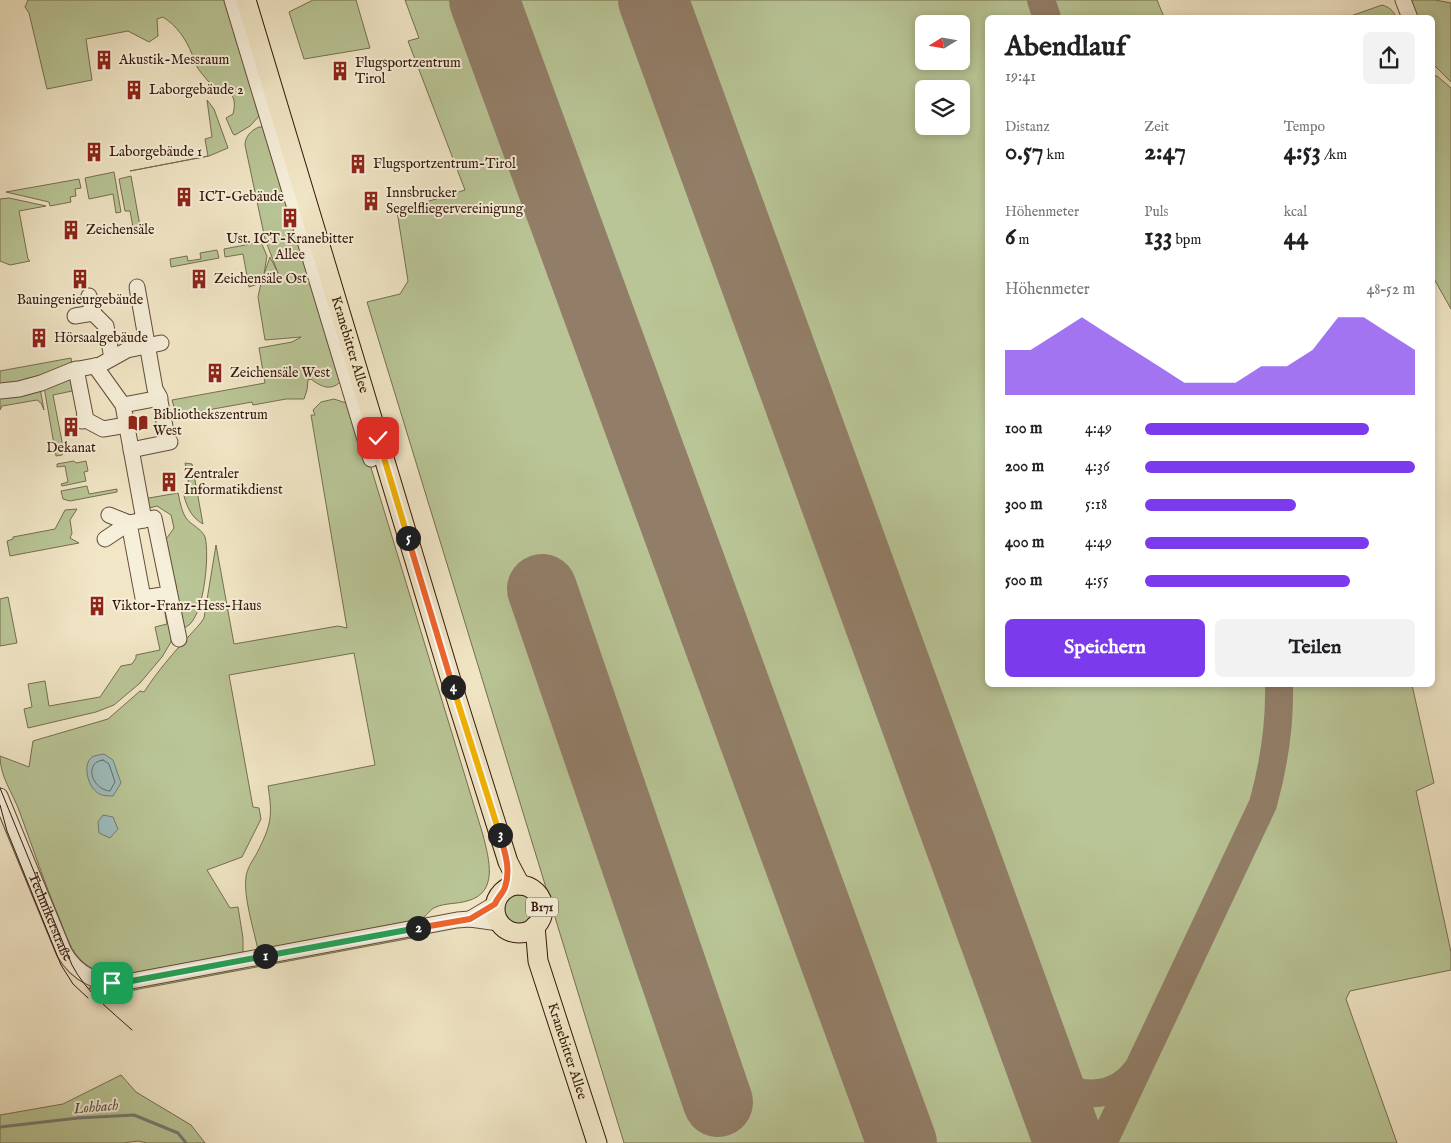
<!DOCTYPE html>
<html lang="de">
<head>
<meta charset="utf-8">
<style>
	body { margin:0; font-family:"IM FELL English",serif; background:#f2f2f2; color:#202124; height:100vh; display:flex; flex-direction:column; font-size:19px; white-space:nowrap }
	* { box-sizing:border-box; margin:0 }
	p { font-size:16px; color:#757577 }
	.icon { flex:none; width:28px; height:28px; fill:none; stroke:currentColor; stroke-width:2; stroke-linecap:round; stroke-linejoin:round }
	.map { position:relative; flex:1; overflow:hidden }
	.panel { position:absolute; left:985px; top:15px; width:450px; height:672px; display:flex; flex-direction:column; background:#fff; border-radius:8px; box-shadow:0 2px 8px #0003 }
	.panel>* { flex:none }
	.needle { width:32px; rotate:259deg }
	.buttons { position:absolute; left:915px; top:15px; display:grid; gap:10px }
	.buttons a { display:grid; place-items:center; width:55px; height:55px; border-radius:8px; background:#fff; box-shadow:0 2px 8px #0003; font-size:25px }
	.pin { position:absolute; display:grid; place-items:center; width:42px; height:42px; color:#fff; margin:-21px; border-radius:10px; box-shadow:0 2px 8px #0006 }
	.km { position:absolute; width:25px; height:25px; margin:-12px; border-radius:50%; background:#222; color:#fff; font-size:14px; line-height:25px; text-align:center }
	.round { display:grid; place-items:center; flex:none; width:52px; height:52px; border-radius:8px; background:#f2f2f2 }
	.summary { display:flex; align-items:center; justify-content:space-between; height:85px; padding:0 20px }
	h1 { font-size:28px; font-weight:800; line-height:38px }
	.stats { display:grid; grid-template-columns:repeat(3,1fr); gap:8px; height:85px; padding:5px 20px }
	.stats div { display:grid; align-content:center }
	.stats b { font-size:25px; font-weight:800 }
	.stats small { font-size:14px; font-weight:400 }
	.stats p { font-size:14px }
	.chart { height:140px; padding:10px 20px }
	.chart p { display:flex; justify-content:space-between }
	.chart svg { width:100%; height:90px; margin-top:5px; fill:#7c3aed; opacity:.7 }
	.primary-button { display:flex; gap:10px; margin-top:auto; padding:10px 20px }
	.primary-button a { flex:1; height:58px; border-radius:8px; background:#7c3aed; color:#fff; font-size:20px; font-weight:800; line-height:58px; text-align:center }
	.primary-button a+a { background:#f2f2f2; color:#202124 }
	ul { padding:0 20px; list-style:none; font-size:16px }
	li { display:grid; grid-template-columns:80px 60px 1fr; align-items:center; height:38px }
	li i { height:12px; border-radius:6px; background:#7c3aed }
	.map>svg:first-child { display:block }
	.green { fill:#b9c596; stroke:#766e50; fill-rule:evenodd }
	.water { fill:#9ebdbd; stroke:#747b75 }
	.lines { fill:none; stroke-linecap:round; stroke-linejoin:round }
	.shore { stroke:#696a63; stroke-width:1 }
	.stream { stroke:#747b75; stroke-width:3 }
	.taxiway { stroke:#927e68; stroke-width:28 }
	.runway { stroke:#927e68; stroke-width:70 }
	.minor-casing { stroke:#634b38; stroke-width:17 }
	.major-casing { stroke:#341709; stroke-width:21 }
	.minor { stroke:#f6efda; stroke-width:15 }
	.major { stroke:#f1e6c6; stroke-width:19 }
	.tram { stroke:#341709; stroke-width:1 }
	.split-1-casing { stroke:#fff; stroke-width:10 }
	.split-2-casing { stroke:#fff; stroke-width:10 }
	.split-3-casing { stroke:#fff; stroke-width:10 }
	.split-4-casing { stroke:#fff; stroke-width:10 }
	.split-5-casing { stroke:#fff; stroke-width:10 }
	.split-6-casing { stroke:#fff; stroke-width:10 }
	.split-1 { stroke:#22a559; stroke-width:6 }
	.split-2 { stroke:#22a559; stroke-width:6 }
	.split-3 { stroke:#f0652b; stroke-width:6 }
	.split-4 { stroke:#f5b400; stroke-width:6 }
	.split-5 { stroke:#f0652b; stroke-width:6 }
	.split-6 { stroke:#f5b400; stroke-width:6 }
	.labels { text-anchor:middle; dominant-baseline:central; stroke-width:4; stroke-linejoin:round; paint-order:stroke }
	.shield { fill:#f6efda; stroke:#6e5848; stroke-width:1 }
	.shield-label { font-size:12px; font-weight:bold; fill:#341709 }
	.poi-label { font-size:14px; fill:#341709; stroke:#f6efda; text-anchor:start }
	.street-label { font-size:14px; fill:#341709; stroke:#f6efda }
	.water-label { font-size:15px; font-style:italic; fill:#595148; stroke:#f6efda }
</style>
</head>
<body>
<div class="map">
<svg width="1451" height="1143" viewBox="0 0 1451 1143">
	<rect width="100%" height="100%" fill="#f1e6c6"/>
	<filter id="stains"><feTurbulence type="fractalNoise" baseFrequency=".004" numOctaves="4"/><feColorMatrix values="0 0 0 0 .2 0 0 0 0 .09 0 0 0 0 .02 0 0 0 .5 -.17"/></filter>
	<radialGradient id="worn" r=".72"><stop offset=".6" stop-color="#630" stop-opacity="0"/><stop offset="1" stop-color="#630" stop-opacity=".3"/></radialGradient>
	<path class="green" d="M28,0H228L261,114L250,126L235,135L233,134L226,118L233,114C240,86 219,94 208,81C204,76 199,71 196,65C194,62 194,57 192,54C186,39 177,26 163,17L157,19L158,36L149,42L128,31L86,39L92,80L47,89L29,13L25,7Z
		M313,0H356L370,48L304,59L289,12Z
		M405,0H1157L1164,17L988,18V685H1412L1434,783L1416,791L1451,952V970L1350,991L1346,999L1397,1143H624L367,302L400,294L408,281L397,211L465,190L408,41L419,38ZM924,24H961V61H924ZM924,89H961V126H924Z
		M1406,0H1435L1451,3V82L1433,64L1432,18L1412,17Z
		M1382,5C1389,7 1393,10 1396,17H1348Z
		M1435,76H1437L1451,88V309L1433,277L1432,82Z
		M207,100L214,109L228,148L209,156L130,171L208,156L205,139L212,137Z
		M259,127H265L342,380C332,392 321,387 311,379L308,380L307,390L304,399H286L253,405L252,402L191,413V416L180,418L176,414L172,400L265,383L259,348L292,342L301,337L265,340L258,297L261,283L249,287L243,254L225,257L224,249L261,242L267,256L264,274L270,257L278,273L265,239L245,145C245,136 252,130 259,127Z
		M114,172L121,212L116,213L113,194L89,199L85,178Z
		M131,176L140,226L133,227L130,211H125L119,179Z
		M79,179L81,188L75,189L76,196L70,197L71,202L50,206L49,202L6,192Z
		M9,198L46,206L19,211L28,259L30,261L10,265L0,261V199Z
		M217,250L219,258L171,267L170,259L187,256L188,261L201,259L200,253Z
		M71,358L73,368L0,386V371Z
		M74,378L77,390L53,395L64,452L62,455L56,456L44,387Z
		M40,388L44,410L41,403L37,400L2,406L0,410V396Z
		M334,399L346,403L354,412L483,835C489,859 499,893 467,901C457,904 445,903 436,907C430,909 427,916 421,919L258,950C254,930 243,896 246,877C247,868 253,860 257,853C271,825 273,817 268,786L375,765L354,653L229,675L253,807L259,808L261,819L242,857L207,870L230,908L238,907L243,938V953L127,974C111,976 96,973 84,963C71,952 66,935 60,920C45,885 33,848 20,813C13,793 0,777 0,756L29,767L33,741L108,719L140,691L144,692C157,672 173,653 189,636C194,630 200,625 204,618L216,545L234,644L338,626L347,628L311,415H315L313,410L321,402Z
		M74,461L76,463L86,461L88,471L84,472L86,481L62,486L61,484L68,482L65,466L57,467V464Z
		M185,463L192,464L203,524C190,517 186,504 183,492L190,490Z
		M87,486L89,494L117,489V492L70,501L63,499L61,491Z
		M178,493C180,501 181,510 186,518C191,525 202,529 205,537C210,554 204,625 183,628L175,580L170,577L164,542L174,528L171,515L157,506L145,509L143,499Z
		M77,509L70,520L72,533L70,538L79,543L10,556L7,541L13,539V537L55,529L65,510Z
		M8,597L17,643L0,646V599Z
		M167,601L172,635L171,642L162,657L140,683L114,705L96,712L28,728L24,709L32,707L28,684L45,681L49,706L100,697L121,666L132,664L136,658V655L160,650L155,627L167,624L163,602Z
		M502 909a17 17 0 1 1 34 0a17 17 0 1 1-34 0Z
		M427,933L426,935L417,937L150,987C131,990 106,999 89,988L92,986Z
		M121,1075L136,1092L191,1125L205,1143H147L138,1141L123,1143H0V1115L63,1104Z"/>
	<path class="water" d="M104,754L113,760L121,783L113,796C108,796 102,796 98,793C88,787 82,765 92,757C95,755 100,755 104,754Z
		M103,815L113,817L118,829L110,838L99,833L98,822Z"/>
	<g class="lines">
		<path class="shore" d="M103,760L109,764L115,782L110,791C91,789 84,762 103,760Z"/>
		<path class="stream" d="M0,1127L78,1118L134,1115L178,1133L186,1143"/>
		<path class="taxiway" d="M1041,0L1047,18
			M1038,1056C1041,1062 1045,1070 1050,1075C1073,1101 1114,1099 1135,1072
			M1103,1143L1263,804C1274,764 1280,726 1279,685"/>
		<path class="runway" d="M484,0L902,1143
			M653,0L1069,1143
			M542,589L718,1102"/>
		<defs>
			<g id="minor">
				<path d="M232,0L371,459"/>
				<path d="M1403,0L1410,18"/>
				<path d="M137,287L155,389L159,396L168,442"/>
				<path d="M89,296L93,313L106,326L112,358"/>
				<path d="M75,316L93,313"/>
				<path d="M95,366L123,405L144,520"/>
				<path d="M76,369L86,420"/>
				<path d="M0,391L19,389L41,383L73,370L100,365L127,350L161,343"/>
				<path d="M123,405L160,398"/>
				<path d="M82,421L86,420L103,429L127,425"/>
				<path d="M131,450L170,442"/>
				<path d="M109,515L129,523"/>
				<path d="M105,539L129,523"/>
				<path d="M169,594L143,598L129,523L154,518L179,639"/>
				<path id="s1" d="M0,796L64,952C77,975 100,986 126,982L457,920L470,919L499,923"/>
				<path d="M470,919L495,904"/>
			</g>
			<g id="major">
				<path id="s2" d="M246,0L456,697L508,862L520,885"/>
				<circle cx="519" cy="909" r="24"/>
				<path id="s3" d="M535,926L538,961L597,1143"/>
			</g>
		</defs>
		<use href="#minor" class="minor-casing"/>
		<use href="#major" class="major-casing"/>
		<use href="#minor" class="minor"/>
		<use href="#major" class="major"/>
		<path class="tram" d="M0,788L72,965C86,992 110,1010 132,1030
			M0,805L7,831L61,965L73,984L88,998"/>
	</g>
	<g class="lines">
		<defs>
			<path id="split-1" d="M112,983L126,982L265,956"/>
			<path id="split-2" d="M265,956L418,928"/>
			<path id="split-3" d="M418,928L470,919L495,904C497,898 504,892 505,887C511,869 505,853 500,835"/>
			<path id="split-4" d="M453,687L500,835"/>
			<path id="split-5" d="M408,538L453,687"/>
			<path id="split-6" d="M378,438L408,538"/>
		</defs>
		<use href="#split-1" class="split-1-casing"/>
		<use href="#split-2" class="split-2-casing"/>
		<use href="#split-3" class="split-3-casing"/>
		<use href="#split-4" class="split-4-casing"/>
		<use href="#split-5" class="split-5-casing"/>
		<use href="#split-6" class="split-6-casing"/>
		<use href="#split-1" class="split-1"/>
		<use href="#split-2" class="split-2"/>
		<use href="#split-3" class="split-3"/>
		<use href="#split-4" class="split-4"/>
		<use href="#split-5" class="split-5"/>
		<use href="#split-6" class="split-6"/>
	</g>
	<defs>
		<symbol id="building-bare" viewBox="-9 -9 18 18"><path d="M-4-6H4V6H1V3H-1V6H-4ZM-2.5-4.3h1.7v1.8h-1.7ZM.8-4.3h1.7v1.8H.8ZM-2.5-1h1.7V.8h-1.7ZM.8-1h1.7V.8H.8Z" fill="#8f2418" stroke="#f6efda" stroke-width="2.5" paint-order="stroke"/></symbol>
		<symbol id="library-bare" viewBox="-9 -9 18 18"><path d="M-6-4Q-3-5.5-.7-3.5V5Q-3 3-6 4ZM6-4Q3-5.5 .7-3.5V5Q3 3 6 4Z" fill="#8f2418" stroke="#f6efda" stroke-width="2.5" paint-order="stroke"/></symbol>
	</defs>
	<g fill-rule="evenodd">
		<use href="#building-bare" x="90" y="46" width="28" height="28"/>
		<use href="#building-bare" x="326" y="57" width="28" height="28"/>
		<use href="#building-bare" x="120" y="76" width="28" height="28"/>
		<use href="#building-bare" x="80" y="138" width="28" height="28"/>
		<use href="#building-bare" x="344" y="150" width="28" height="28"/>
		<use href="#building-bare" x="170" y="183" width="28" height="28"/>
		<use href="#building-bare" x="357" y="187" width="28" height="28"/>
		<use href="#building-bare" x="276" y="204" width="28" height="28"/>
		<use href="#building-bare" x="57" y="216" width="28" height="28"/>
		<use href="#building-bare" x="66" y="265" width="28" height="28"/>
		<use href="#building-bare" x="185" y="265" width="28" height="28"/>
		<use href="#building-bare" x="25" y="324" width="28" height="28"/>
		<use href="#building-bare" x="201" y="359" width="28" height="28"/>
		<use href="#library-bare" x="124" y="409" width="28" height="28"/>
		<use href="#building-bare" x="57" y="413" width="28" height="28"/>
		<use href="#building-bare" x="155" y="468" width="28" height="28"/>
		<use href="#building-bare" x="83" y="592" width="28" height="28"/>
	</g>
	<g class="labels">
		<rect class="shield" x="526" y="897.5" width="32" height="19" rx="4"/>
		<g class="shield-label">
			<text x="542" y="907">B171</text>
		</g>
		<g class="poi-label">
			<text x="119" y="60">Akustik-Messraum</text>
			<text x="355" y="63">Flugsportzentrum<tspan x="355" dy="16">Tirol</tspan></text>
			<text x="149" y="90">Laborgebäude 2</text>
			<text x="109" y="152">Laborgebäude 1</text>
			<text x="373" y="164">Flugsportzentrum-Tirol</text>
			<text x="386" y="193">Innsbrucker<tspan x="386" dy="16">Segelfliegervereinigung</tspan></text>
			<text x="199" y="197">ICT-Gebäude</text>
			<text x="86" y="230">Zeichensäle</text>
			<text x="290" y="239" text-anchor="middle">Ust. ICT-Kranebitter<tspan x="290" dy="16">Allee</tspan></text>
			<text x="214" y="279">Zeichensäle Ost</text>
			<text x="80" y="300" text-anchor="middle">Bauingenieurgebäude</text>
			<text x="54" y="338">Hörsaalgebäude</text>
			<text x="230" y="373">Zeichensäle West</text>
			<text x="153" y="415">Bibliothekszentrum<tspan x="153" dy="16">West</tspan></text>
			<text x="71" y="448" text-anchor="middle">Dekanat</text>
			<text x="184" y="474">Zentraler<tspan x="184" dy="16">Informatikdienst</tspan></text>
			<text x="112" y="606">Viktor-Franz-Hess-Haus</text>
		</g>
		<g class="street-label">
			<text stroke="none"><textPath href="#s2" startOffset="360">Kranebitter Allee</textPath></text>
			<text stroke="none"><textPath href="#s1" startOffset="131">Technikerstraße</textPath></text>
			<text stroke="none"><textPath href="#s3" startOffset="130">Kranebitter Allee</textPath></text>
		</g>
		<g class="water-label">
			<text transform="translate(96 1107) rotate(-5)">Lohbach</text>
		</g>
	</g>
	<rect width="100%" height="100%" filter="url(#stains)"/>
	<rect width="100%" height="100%" fill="url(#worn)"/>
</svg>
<div class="buttons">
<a><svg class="needle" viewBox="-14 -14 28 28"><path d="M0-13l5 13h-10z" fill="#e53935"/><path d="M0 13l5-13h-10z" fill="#757577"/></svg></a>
<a><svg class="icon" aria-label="layers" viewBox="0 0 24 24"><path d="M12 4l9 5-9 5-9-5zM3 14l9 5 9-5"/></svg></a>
</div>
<div class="pin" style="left:112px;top:983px;background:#1e9e55"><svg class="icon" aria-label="arrive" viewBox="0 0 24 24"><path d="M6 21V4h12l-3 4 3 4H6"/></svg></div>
<div class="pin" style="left:378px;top:438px;background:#d93025"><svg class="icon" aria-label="check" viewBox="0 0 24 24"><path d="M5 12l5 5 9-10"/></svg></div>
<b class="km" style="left:265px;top:956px">1</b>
<b class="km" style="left:418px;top:928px">2</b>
<b class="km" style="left:500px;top:835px">3</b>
<b class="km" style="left:453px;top:687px">4</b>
<b class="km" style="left:408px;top:538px">5</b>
<section class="panel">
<div class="summary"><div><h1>Abendlauf</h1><p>19:41</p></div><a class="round"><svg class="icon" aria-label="share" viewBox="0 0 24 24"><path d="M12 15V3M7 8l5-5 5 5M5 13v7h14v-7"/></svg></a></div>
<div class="stats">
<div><p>Distanz</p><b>0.57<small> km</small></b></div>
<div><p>Zeit</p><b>2:47</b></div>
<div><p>Tempo</p><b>4:53<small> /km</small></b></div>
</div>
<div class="stats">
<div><p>Höhenmeter</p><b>6<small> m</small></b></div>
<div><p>Puls</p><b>133<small> bpm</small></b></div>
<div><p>kcal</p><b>44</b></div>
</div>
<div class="chart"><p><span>Höhenmeter</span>48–52 m</p>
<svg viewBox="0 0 160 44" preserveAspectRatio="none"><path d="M0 44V22L10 22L20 14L30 6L40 14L50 22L60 30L70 38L80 38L90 38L100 30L110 30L120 22L130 6L140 6L150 14L160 22V44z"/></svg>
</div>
<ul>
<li><b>100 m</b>4:49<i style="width:83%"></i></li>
<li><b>200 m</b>4:36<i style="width:100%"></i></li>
<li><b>300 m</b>5:18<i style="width:56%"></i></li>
<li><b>400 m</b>4:49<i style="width:83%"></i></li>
<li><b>500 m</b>4:55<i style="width:76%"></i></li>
</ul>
<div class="primary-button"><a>Speichern</a><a>Teilen</a></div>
</section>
</div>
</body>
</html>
